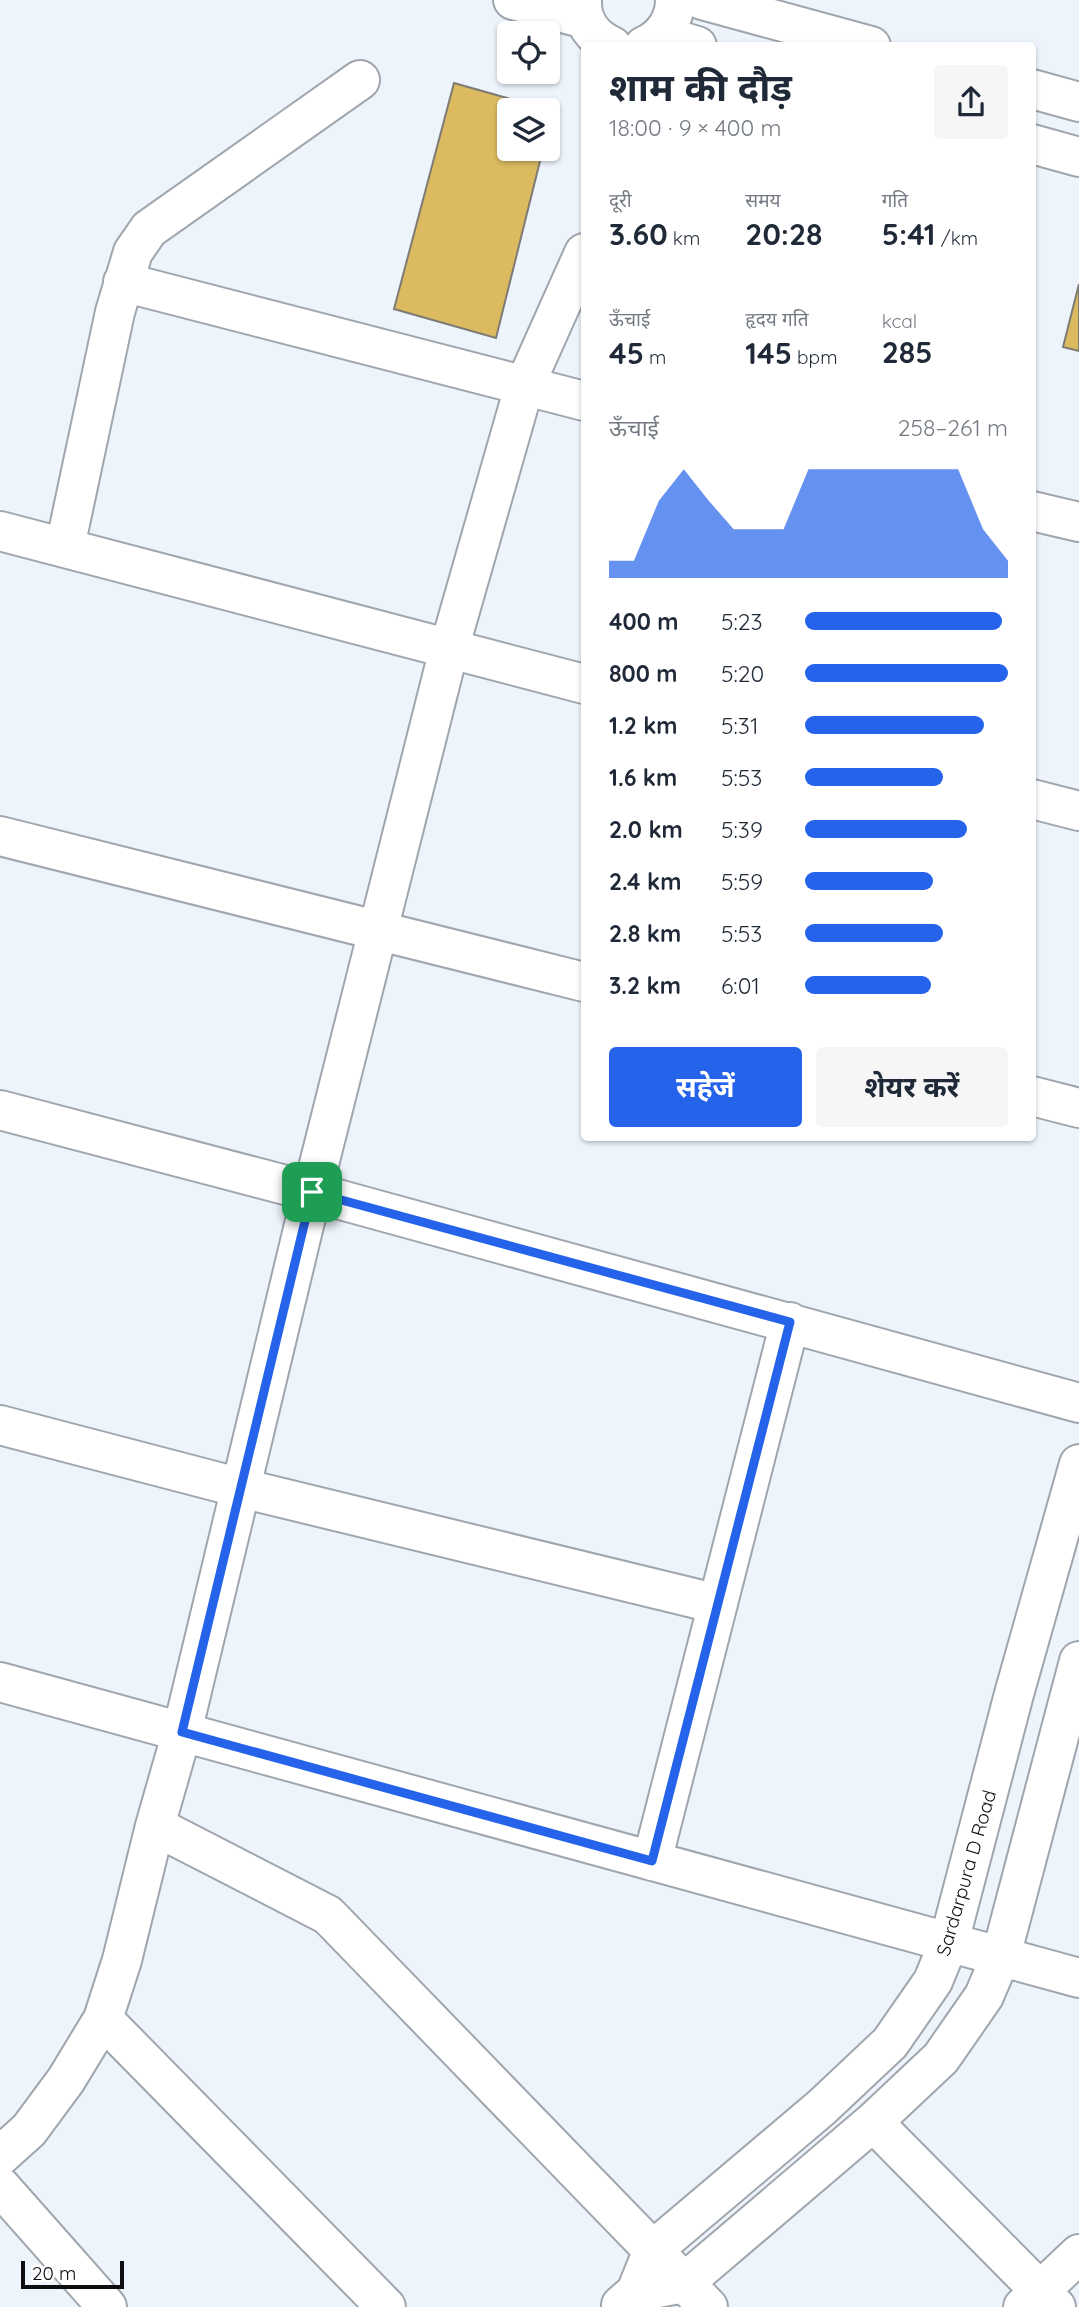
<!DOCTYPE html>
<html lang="hi">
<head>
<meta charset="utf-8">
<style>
	body { margin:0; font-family:Quicksand,"Noto Sans Devanagari",sans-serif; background:#f6f6f7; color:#1f2937; height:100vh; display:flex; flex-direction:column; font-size:26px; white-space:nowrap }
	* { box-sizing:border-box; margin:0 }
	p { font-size:23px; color:#747a83 }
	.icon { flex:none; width:38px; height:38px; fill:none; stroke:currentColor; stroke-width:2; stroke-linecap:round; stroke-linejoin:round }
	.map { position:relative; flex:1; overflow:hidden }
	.side { position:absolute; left:581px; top:42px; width:455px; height:1099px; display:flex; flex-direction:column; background:#fff; border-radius:7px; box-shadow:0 2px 5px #0004 }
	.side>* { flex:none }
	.fabs { position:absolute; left:497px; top:21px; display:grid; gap:14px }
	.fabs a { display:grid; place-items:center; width:63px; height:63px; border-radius:7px; background:#fff; box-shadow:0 2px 5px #0004; font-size:35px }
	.scale { position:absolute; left:21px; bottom:18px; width:103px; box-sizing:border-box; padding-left:7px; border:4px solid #0c0e11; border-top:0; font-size:19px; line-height:24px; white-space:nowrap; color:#0c0e11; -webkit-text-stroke:5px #fff; paint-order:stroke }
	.pin { position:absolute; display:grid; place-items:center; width:60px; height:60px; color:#fff; margin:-30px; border-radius:14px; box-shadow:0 4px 10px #0006 }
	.round { display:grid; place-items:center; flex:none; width:74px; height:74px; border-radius:7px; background:#f6f6f7 }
	.head { display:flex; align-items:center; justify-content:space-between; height:119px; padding:0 28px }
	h1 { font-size:38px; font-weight:700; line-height:52px }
	.figures { display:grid; grid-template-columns:repeat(3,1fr); gap:10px; height:119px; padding:7px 28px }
	.figures div { display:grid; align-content:center }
	.figures b { font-size:30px; font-weight:700 }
	.figures small { font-size:19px; font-weight:400 }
	.figures p { font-size:19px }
	.chart { height:196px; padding:14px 28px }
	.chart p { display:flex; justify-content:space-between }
	.chart svg { width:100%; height:126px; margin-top:7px; fill:#2563eb; opacity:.7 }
	.primary-button { display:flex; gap:14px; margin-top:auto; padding:14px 28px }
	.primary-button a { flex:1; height:80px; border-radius:7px; background:#2563eb; color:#fff; font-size:28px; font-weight:700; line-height:80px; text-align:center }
	.primary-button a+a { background:#f6f6f7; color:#1f2937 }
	ul { padding:0 28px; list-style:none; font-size:23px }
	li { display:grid; grid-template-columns:112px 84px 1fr; align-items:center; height:52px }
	li i { height:18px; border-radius:9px; background:#2563eb }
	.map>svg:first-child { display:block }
	.building { fill:#dcbb60; stroke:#7e7b74; stroke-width:2 }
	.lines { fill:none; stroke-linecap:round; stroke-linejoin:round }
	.minor-casing { stroke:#a0a6ad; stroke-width:42 }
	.major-casing { stroke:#a0a6ad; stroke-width:42 }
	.minor { stroke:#fff; stroke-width:38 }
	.major { stroke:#fff; stroke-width:38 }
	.route-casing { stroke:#fff; stroke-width:14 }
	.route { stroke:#2563eb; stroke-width:9 }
	.labels { text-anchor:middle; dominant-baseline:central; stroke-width:5; stroke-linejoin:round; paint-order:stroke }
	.street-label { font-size:19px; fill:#0c0e11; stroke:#fff }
</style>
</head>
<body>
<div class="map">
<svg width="1079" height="2307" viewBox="0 0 1079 2307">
	<rect width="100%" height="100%" fill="#edf4fb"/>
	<path class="building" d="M454,83L553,111L548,131V110H509V149H543L496,338L394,309Z
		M1079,284V351L1063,347Z"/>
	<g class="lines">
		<defs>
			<path id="minor" d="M123,282L584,401
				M1032,511L1079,522
				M0,531L584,684
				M65,547L115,312L133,252L149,229L360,80
				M1032,799L1079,811
				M0,836L584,982
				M1032,1096L1079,1108
				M0,1110L312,1192L1079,1403
				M0,1425L241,1488L718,1604
				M0,1682L1079,1978
				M155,1826L328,1915L708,2307
				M652,1861L790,1322
				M103,2019L386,2307
				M873,2122L1056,2307
				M0,2156L29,2130L66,2080L103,2019L122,1960L155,1826L182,1732L312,1192L449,649L524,387L584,253
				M0,2186L107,2307
				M636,2292L653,2250L822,2107L890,2043L933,1981L949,1942L1014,1694L1079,1464
				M621,2305L636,2292L684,2283L873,2122L941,2058L984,1996L1001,1956L1079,1661
				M1023,2307L1079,2254"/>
			<path id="major" d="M513,0L585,19
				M582,0C581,21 593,38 612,46
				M702,0L871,46
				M661,35L697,46
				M644,46C663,38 675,20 675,0
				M1032,89L1079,102
				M1032,144L1079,157"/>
		</defs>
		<use href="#minor" class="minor-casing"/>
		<use href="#major" class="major-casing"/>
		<use href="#minor" class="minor"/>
		<use href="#major" class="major"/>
	</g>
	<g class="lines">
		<defs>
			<path id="route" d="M312,1192L790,1322L652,1861L182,1732Z"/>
		</defs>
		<use href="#route" class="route-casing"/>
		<use href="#route" class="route"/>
	</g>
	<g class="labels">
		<g class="street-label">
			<text transform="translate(966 1873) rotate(-74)">Sardarpura D Road</text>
		</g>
	</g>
</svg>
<div class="fabs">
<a><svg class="icon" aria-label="locate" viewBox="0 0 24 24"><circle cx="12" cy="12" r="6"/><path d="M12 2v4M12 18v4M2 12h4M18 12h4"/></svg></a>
<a><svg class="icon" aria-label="layers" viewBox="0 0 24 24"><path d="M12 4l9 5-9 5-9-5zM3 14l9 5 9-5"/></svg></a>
</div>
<div class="scale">20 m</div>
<div class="pin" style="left:312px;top:1192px;background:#1e9e55"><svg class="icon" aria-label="arrive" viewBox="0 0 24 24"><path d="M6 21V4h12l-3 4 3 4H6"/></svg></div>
<section class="side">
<div class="head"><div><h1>शाम की दौड़</h1><p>18:00 · 9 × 400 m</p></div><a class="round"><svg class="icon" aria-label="share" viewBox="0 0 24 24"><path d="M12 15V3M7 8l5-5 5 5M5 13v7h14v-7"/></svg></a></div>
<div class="figures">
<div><p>दूरी</p><b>3.60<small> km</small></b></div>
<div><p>समय</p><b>20:28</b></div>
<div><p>गति</p><b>5:41<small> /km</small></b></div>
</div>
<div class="figures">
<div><p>ऊँचाई</p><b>45<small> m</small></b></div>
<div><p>हृदय गति</p><b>145<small> bpm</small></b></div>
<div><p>kcal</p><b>285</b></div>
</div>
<div class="chart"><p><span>ऊँचाई</span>258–261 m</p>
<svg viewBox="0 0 160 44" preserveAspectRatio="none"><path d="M0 44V38L10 38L20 17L30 6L40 17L50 27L60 27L70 27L80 6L90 6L100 6L110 6L120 6L130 6L140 6L150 27L160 38V44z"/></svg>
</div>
<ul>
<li><b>400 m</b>5:23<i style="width:97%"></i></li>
<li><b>800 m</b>5:20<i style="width:100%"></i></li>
<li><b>1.2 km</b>5:31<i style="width:88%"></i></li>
<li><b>1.6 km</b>5:53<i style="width:68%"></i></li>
<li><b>2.0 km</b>5:39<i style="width:80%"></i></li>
<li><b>2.4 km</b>5:59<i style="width:63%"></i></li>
<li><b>2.8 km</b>5:53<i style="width:68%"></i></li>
<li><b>3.2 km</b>6:01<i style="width:62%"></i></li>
</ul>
<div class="primary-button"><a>सहेजें</a><a>शेयर करें</a></div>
</section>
</div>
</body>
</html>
